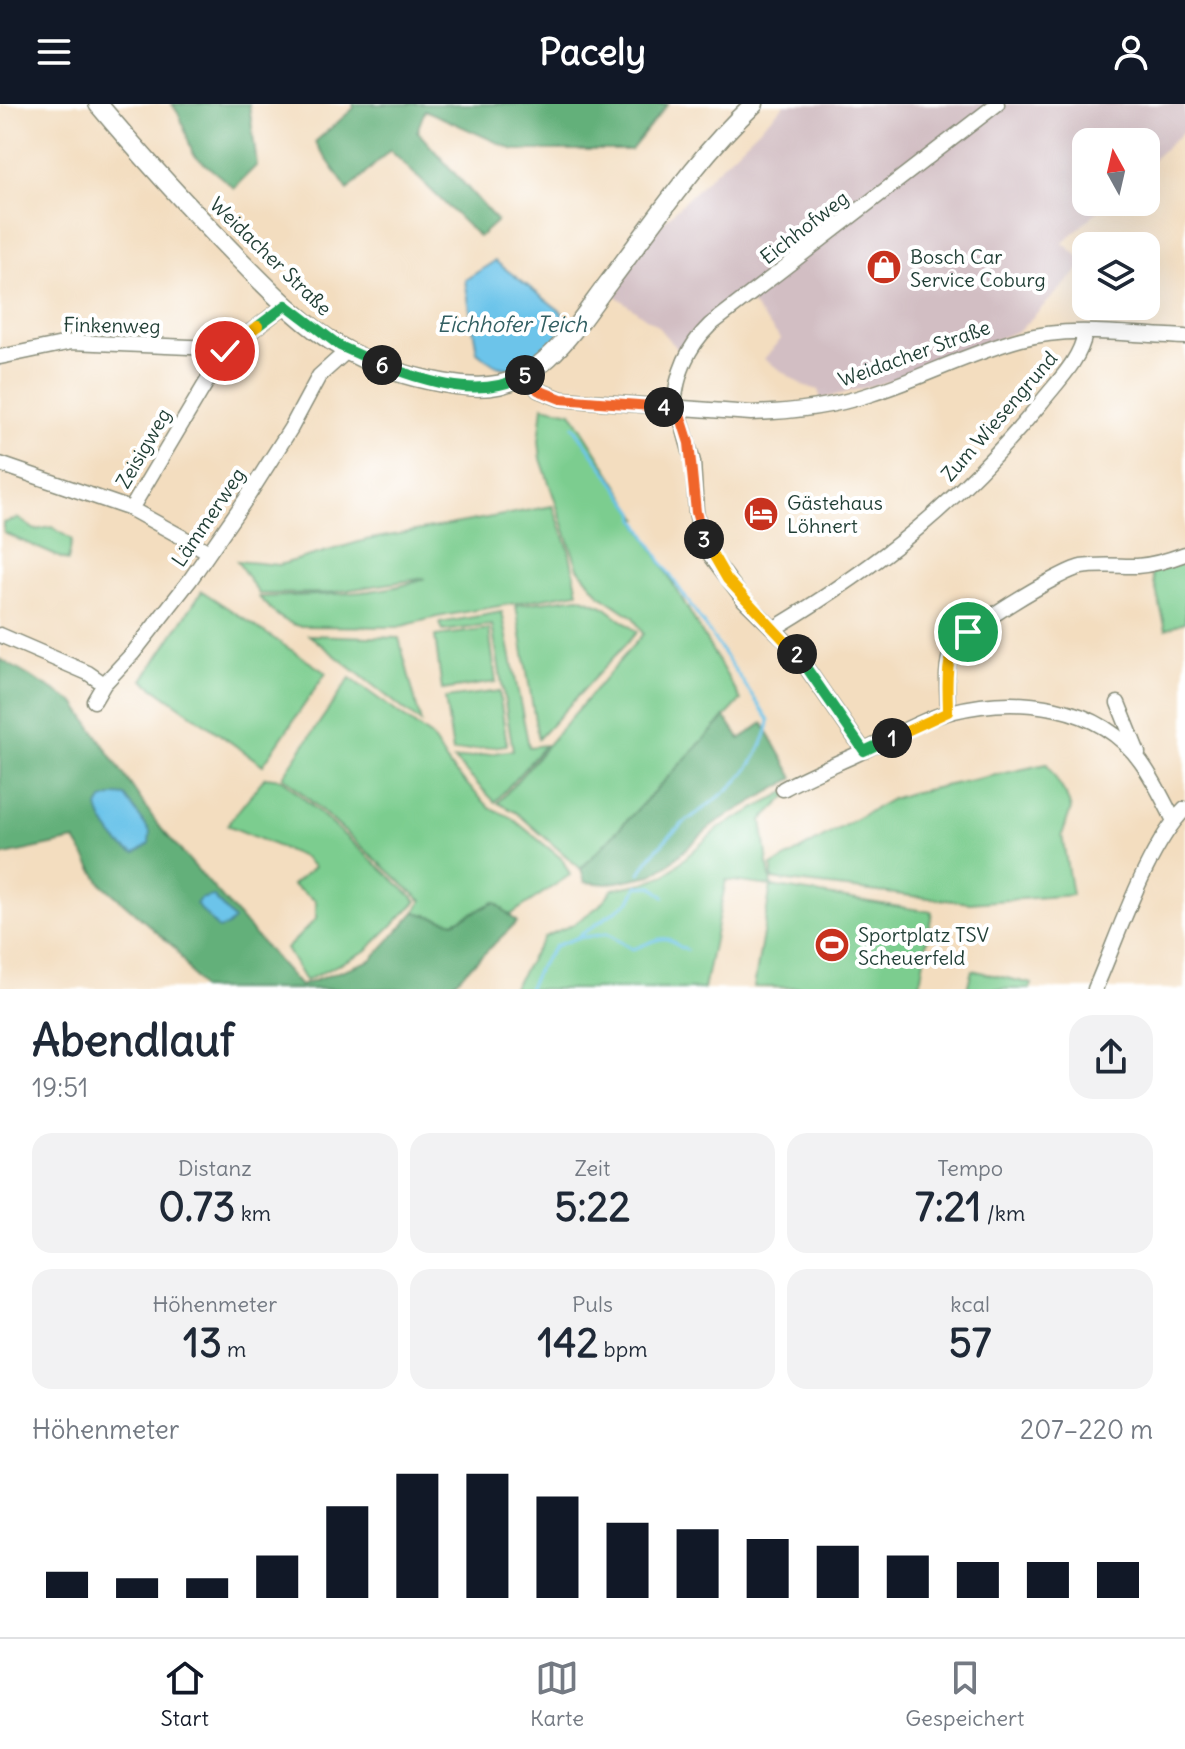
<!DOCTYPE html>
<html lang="de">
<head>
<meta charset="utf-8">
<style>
	body { margin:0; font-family:Delius,sans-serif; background:#f2f2f3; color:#1f2937; height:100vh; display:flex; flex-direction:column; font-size:30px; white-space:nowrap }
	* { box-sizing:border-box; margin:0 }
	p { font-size:26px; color:#747a83 }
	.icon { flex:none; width:44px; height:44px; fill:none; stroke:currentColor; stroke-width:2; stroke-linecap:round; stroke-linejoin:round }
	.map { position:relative; height:885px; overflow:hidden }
	.details { display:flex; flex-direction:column; background:#fff; flex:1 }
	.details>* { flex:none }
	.needle { width:52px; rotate:352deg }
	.controls { position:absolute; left:1072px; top:24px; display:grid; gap:16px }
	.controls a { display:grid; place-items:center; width:88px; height:88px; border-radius:16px; background:#fff; box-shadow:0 8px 32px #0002; font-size:40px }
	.pin { position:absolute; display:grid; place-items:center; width:68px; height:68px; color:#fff; margin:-34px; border:4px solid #fff; border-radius:50%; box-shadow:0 2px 8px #0007 }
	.km { position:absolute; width:40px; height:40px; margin:-20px; border-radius:50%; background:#222; color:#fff; font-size:22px; line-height:40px; text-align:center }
	.round { display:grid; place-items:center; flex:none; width:84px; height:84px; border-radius:24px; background:#f2f2f3 }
	.overview { display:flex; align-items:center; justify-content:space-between; height:136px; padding:0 32px }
	h1 { font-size:44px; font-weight:700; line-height:60px }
	.metrics { display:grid; grid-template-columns:repeat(3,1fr); gap:12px; height:136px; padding:8px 32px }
	.metrics div { display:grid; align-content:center; border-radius:20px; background:#f2f2f3; text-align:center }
	.metrics b { font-size:40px; font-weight:700 }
	.metrics small { font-size:22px; font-weight:400 }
	.metrics p { font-size:22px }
	.chart { height:224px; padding:16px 32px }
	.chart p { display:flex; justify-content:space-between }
	.chart svg { width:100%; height:144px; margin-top:8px; stroke:#111827; stroke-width:6 }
	header { display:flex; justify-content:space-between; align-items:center; height:104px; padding:0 32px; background:#111827; color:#fff; font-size:36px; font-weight:700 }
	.tabs { display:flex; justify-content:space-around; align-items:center; height:112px; border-top:2px solid #e0e1e3; background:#fff; font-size:22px; color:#747a83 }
	.tabs a { display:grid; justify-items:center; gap:4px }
	.tabs .on { color:#111827 }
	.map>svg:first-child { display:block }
	.industrial { fill:#d2bec3 }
	.green { fill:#7bcd8f; stroke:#4d8562; stroke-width:2 }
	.forest { fill:#64b07a; stroke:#427657; stroke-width:2 }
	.water { fill:#6cc4ea; stroke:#46808f; stroke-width:2 }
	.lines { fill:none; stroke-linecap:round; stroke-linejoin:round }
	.stream { stroke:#6cc4ea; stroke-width:3 }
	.minor-casing { stroke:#898d7a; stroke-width:17 }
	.major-casing { stroke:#898d7a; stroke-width:21 }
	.minor { stroke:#fff; stroke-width:14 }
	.major { stroke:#fff; stroke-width:18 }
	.split-1-casing { stroke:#fff; stroke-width:16 }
	.split-2-casing { stroke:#fff; stroke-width:16 }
	.split-3-casing { stroke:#fff; stroke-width:16 }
	.split-4-casing { stroke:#fff; stroke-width:16 }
	.split-5-casing { stroke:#fff; stroke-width:16 }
	.split-6-casing { stroke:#fff; stroke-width:16 }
	.split-7-casing { stroke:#fff; stroke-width:16 }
	.split-8-casing { stroke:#fff; stroke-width:16 }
	.split-1 { stroke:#f5b400; stroke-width:10 }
	.split-2 { stroke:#22a559; stroke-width:10 }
	.split-3 { stroke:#f5b400; stroke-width:10 }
	.split-4 { stroke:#f0652b; stroke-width:10 }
	.split-5 { stroke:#f0652b; stroke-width:10 }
	.split-6 { stroke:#22a559; stroke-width:10 }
	.split-7 { stroke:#22a559; stroke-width:10 }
	.split-8 { stroke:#f5b400; stroke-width:10 }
	.labels { text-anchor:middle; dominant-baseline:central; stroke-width:8; stroke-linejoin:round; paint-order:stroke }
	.street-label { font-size:20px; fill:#1f3d34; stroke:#fff }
	.poi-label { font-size:20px; fill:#1f3d34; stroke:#fff; text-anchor:start }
	.water-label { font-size:22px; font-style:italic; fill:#325f62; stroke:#fff }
</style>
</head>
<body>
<header><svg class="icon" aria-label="menu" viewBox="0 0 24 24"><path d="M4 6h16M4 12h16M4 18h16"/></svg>Pacely<svg class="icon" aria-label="person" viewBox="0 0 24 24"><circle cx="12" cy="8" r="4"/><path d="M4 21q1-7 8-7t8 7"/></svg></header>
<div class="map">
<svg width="1185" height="885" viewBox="0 0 1185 885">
	<rect width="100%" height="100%" fill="#fff"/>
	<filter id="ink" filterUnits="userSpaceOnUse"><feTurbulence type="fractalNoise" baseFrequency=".0125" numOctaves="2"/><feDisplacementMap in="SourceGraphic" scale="16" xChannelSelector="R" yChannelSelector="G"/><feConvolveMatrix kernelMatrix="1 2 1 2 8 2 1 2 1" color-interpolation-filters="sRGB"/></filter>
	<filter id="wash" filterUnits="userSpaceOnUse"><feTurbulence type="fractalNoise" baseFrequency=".006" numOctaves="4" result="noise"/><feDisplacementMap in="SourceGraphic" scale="32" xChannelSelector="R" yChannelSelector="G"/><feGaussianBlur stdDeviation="1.8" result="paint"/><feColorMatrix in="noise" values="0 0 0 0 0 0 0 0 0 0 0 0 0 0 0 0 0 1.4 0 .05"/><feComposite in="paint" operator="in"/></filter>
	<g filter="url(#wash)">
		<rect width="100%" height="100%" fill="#f3ddbf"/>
		<path class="industrial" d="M785,0H1185V26L1146,62V38H1086V98H1107L1063,139L1086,159L1020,226L898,275L821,295L818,286L802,281L764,255L781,235L743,190L681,250L657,222L610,188L659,122Z"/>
		<path class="green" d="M543,302L571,308L639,414L636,416L741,596L581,765L516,708L498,699L643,530L633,513L600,491L578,464L541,355L539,337Z
			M553,402L569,446L578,488L437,513L398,523L299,522C281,517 271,507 259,493C308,491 382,492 425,474L328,489L259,490L237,457L279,461L366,436Z
			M18,414L35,426L52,423L72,436L68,457L4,429V419Z
			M1185,457V518L1166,525L1151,466Z
			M202,487L326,569L263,661L143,576Z
			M579,493L603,502L637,528L538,635L516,501Z
			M502,508L529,643L545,641L495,698L454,656L513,646L492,521L443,527L440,519Z
			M489,525L496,578L442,586L435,532Z
			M309,531L399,534L421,619Z
			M350,574L431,633L450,663L489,703L512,714L562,755L570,771L510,811L494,798L454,818L415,808L422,797L283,672Z
			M499,587L507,641L453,648L445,594Z
			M1047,660L1066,691L1071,705L1062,731L1072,791L970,799L772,775V762L892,695L911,689Z
			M265,673L282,675L417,797L366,847L305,877L286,845L316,815V797L292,781L314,763L303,753L227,721Z
			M797,682L762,716L771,782L932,808L919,885L754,883L771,782L726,776L704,885H512L544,833L574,820L599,802L613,785L644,779L666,771L719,724Z
			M972,866L1032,880L1030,885H967Z"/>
		<path class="forest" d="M172,0H249L257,61L234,84L193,50L180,12Z
			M353,0H668L631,46H514L425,6L417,27L497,117L479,133L390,46L348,86L315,38L354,4Z
			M0,555L75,599L158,721L300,882L371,856L415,808L454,818L495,798L517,818L447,885H201L175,844L101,779L75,736L0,752Z
			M725,613L740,635L763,619L794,674L715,719L669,760L652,771L607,780L585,778L581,765Z"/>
		<path class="water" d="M495,157L562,208L565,225C550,243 527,271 500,263C492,261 484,253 477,248L465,176Z
			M117,691L125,692L150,728L149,740L136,749C120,747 101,718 98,703L102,696Z
			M213,792L234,816L226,823L218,825L196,800L200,795Z"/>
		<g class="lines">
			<path class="stream" d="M573,322L635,408L636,415L662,459L769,616C769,625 765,632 762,640C746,680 713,696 680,722C665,735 650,752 640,769
				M637,783L652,782L664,793
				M577,834L607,830L632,845C644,843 658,831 670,836C676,839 679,844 687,846
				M528,885L538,865L555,842L576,834L630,797L638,781"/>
		</g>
	</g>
	<g filter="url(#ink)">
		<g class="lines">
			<defs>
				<path id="minor" d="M0,253L72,238L213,244L225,247
					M526,270L538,286L561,295L751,309C793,308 832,303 871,290C922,274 969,249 1021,235C1073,221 1131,231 1185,233
					M674,303C676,272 687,243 710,221L997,0
					M678,304L693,358L696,408L700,426L711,452L744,496L792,543L864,647
					M0,360L131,405L209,448
					M131,405L225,247L286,201
					M775,524C883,459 959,398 1040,300C1057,278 1080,257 1085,229
					M0,531L88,569L104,580
					M94,597L104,580L133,549L190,476L246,395L291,324L319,272L348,246
					M1118,599L1138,649
					M948,608C948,589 944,564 952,546C959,528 1061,467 1081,463C1099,460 1118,462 1137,462C1154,461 1169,456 1185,450
					M783,685C806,672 831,662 855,651C883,638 922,615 950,608C1016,591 1099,599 1141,658C1154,676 1164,697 1174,717
					M1095,885C1118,833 1146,744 1185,705"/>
				<path id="major" d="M98,0C143,54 191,106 240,156C271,187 303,221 341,243C371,261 408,273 443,279C486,287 515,284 549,253C572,232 590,203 609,178C655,117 698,52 754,0"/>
			</defs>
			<use href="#minor" class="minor-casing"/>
			<use href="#major" class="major-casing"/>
			<use href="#minor" class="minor"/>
			<use href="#major" class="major"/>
		</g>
	</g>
	<g class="lines" filter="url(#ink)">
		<defs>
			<path id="split-1" d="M892,634L948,608C948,579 942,548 968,528"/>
			<path id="split-2" d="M797,550L864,647L892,634"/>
			<path id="split-3" d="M704,435L727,475L797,550"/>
			<path id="split-4" d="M664,303L678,304L689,339L696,408L704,435"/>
			<path id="split-5" d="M525,271L538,286L561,295L664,303"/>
			<path id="split-6" d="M382,261C427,277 480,297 525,271"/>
			<path id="split-7" d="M258,222L286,201L340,242L382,261"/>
			<path id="split-8" d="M225,247L258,222"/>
		</defs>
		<use href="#split-1" class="split-1-casing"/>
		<use href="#split-2" class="split-2-casing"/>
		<use href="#split-3" class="split-3-casing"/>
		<use href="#split-4" class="split-4-casing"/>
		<use href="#split-5" class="split-5-casing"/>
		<use href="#split-6" class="split-6-casing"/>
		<use href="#split-7" class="split-7-casing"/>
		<use href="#split-8" class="split-8-casing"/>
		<use href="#split-1" class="split-1"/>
		<use href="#split-2" class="split-2"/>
		<use href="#split-3" class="split-3"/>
		<use href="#split-4" class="split-4"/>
		<use href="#split-5" class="split-5"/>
		<use href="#split-6" class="split-6"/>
		<use href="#split-7" class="split-7"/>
		<use href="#split-8" class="split-8"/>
	</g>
	<defs>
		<symbol id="shop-disc" viewBox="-11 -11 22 22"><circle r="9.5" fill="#c8321e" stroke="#fff"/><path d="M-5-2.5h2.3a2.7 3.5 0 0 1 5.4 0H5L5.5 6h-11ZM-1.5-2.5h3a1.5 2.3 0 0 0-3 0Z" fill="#fff"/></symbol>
		<symbol id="hotel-disc" viewBox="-11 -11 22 22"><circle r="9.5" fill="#c8321e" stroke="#fff"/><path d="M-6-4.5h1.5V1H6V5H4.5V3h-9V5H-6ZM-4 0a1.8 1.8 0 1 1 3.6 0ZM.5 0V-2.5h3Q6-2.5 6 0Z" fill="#fff"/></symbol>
		<symbol id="stadium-disc" viewBox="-11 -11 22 22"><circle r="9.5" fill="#c8321e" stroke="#fff"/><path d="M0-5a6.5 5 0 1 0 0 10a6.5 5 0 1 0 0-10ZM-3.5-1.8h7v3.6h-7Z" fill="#fff"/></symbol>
	</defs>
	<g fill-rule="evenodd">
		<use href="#shop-disc" x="864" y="143" width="40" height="40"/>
		<use href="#hotel-disc" x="741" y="390" width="40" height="40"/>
		<use href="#stadium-disc" x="812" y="821" width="40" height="40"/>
	</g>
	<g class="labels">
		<g class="street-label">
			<text transform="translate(804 123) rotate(-38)">Eichhofweg</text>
			<text transform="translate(271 152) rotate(44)">Weidacher Straße</text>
			<text transform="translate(112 221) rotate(1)">Finkenweg</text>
			<text transform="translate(914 249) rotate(-20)">Weidacher Straße</text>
			<text transform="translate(999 312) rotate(-49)">Zum Wiesengrund</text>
			<text transform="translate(143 344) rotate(-60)">Zeisigweg</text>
			<text transform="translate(208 413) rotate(-56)">Lämmerweg</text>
		</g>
		<g class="poi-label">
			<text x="910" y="152">Bosch Car<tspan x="910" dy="23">Service Coburg</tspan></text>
			<text x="787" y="398">Gästehaus<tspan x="787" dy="23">Löhnert</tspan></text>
			<text x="858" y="830">Sportplatz TSV<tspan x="858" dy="23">Scheuerfeld</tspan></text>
		</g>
		<g class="water-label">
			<text x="512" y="220">Eichhofer Teich</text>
		</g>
	</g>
</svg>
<div class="controls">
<a><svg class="needle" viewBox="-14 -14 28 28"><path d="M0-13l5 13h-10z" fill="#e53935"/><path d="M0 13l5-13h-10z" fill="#747a83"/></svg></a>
<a><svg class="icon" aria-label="layers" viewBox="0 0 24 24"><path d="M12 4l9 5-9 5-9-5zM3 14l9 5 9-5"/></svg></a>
</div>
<div class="pin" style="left:968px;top:528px;background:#1e9e55"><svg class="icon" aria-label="arrive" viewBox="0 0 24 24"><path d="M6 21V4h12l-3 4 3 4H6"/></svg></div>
<div class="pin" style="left:225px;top:247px;background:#d93025"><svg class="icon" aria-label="check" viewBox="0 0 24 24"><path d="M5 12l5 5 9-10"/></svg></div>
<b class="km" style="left:892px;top:634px">1</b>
<b class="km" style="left:797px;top:550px">2</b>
<b class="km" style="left:704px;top:435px">3</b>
<b class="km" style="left:664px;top:303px">4</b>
<b class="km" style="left:525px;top:271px">5</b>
<b class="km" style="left:382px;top:261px">6</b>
</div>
<section class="details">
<div class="overview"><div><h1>Abendlauf</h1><p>19:51</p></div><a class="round"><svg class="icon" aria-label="share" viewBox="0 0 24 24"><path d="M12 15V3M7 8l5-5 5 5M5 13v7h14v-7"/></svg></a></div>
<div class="metrics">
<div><p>Distanz</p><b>0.73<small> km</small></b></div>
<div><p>Zeit</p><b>5:22</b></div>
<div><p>Tempo</p><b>7:21<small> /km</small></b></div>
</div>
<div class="metrics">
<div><p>Höhenmeter</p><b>13<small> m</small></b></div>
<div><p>Puls</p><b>142<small> bpm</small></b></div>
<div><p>kcal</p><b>57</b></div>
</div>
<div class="chart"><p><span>Höhenmeter</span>207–220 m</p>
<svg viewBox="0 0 160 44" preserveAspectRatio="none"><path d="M5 44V36M15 44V38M25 44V38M35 44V31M45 44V16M55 44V6M65 44V6M75 44V13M85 44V21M95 44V23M105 44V26M115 44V28M125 44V31M135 44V33M145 44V33M155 44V33"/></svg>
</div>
</section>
<nav class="tabs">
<a class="on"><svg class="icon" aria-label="home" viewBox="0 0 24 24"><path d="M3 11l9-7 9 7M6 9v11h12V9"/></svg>Start</a>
<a><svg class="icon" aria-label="map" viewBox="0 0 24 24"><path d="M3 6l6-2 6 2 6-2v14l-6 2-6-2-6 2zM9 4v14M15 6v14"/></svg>Karte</a>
<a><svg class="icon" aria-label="saved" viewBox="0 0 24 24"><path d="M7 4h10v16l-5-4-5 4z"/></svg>Gespeichert</a>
</nav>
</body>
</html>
